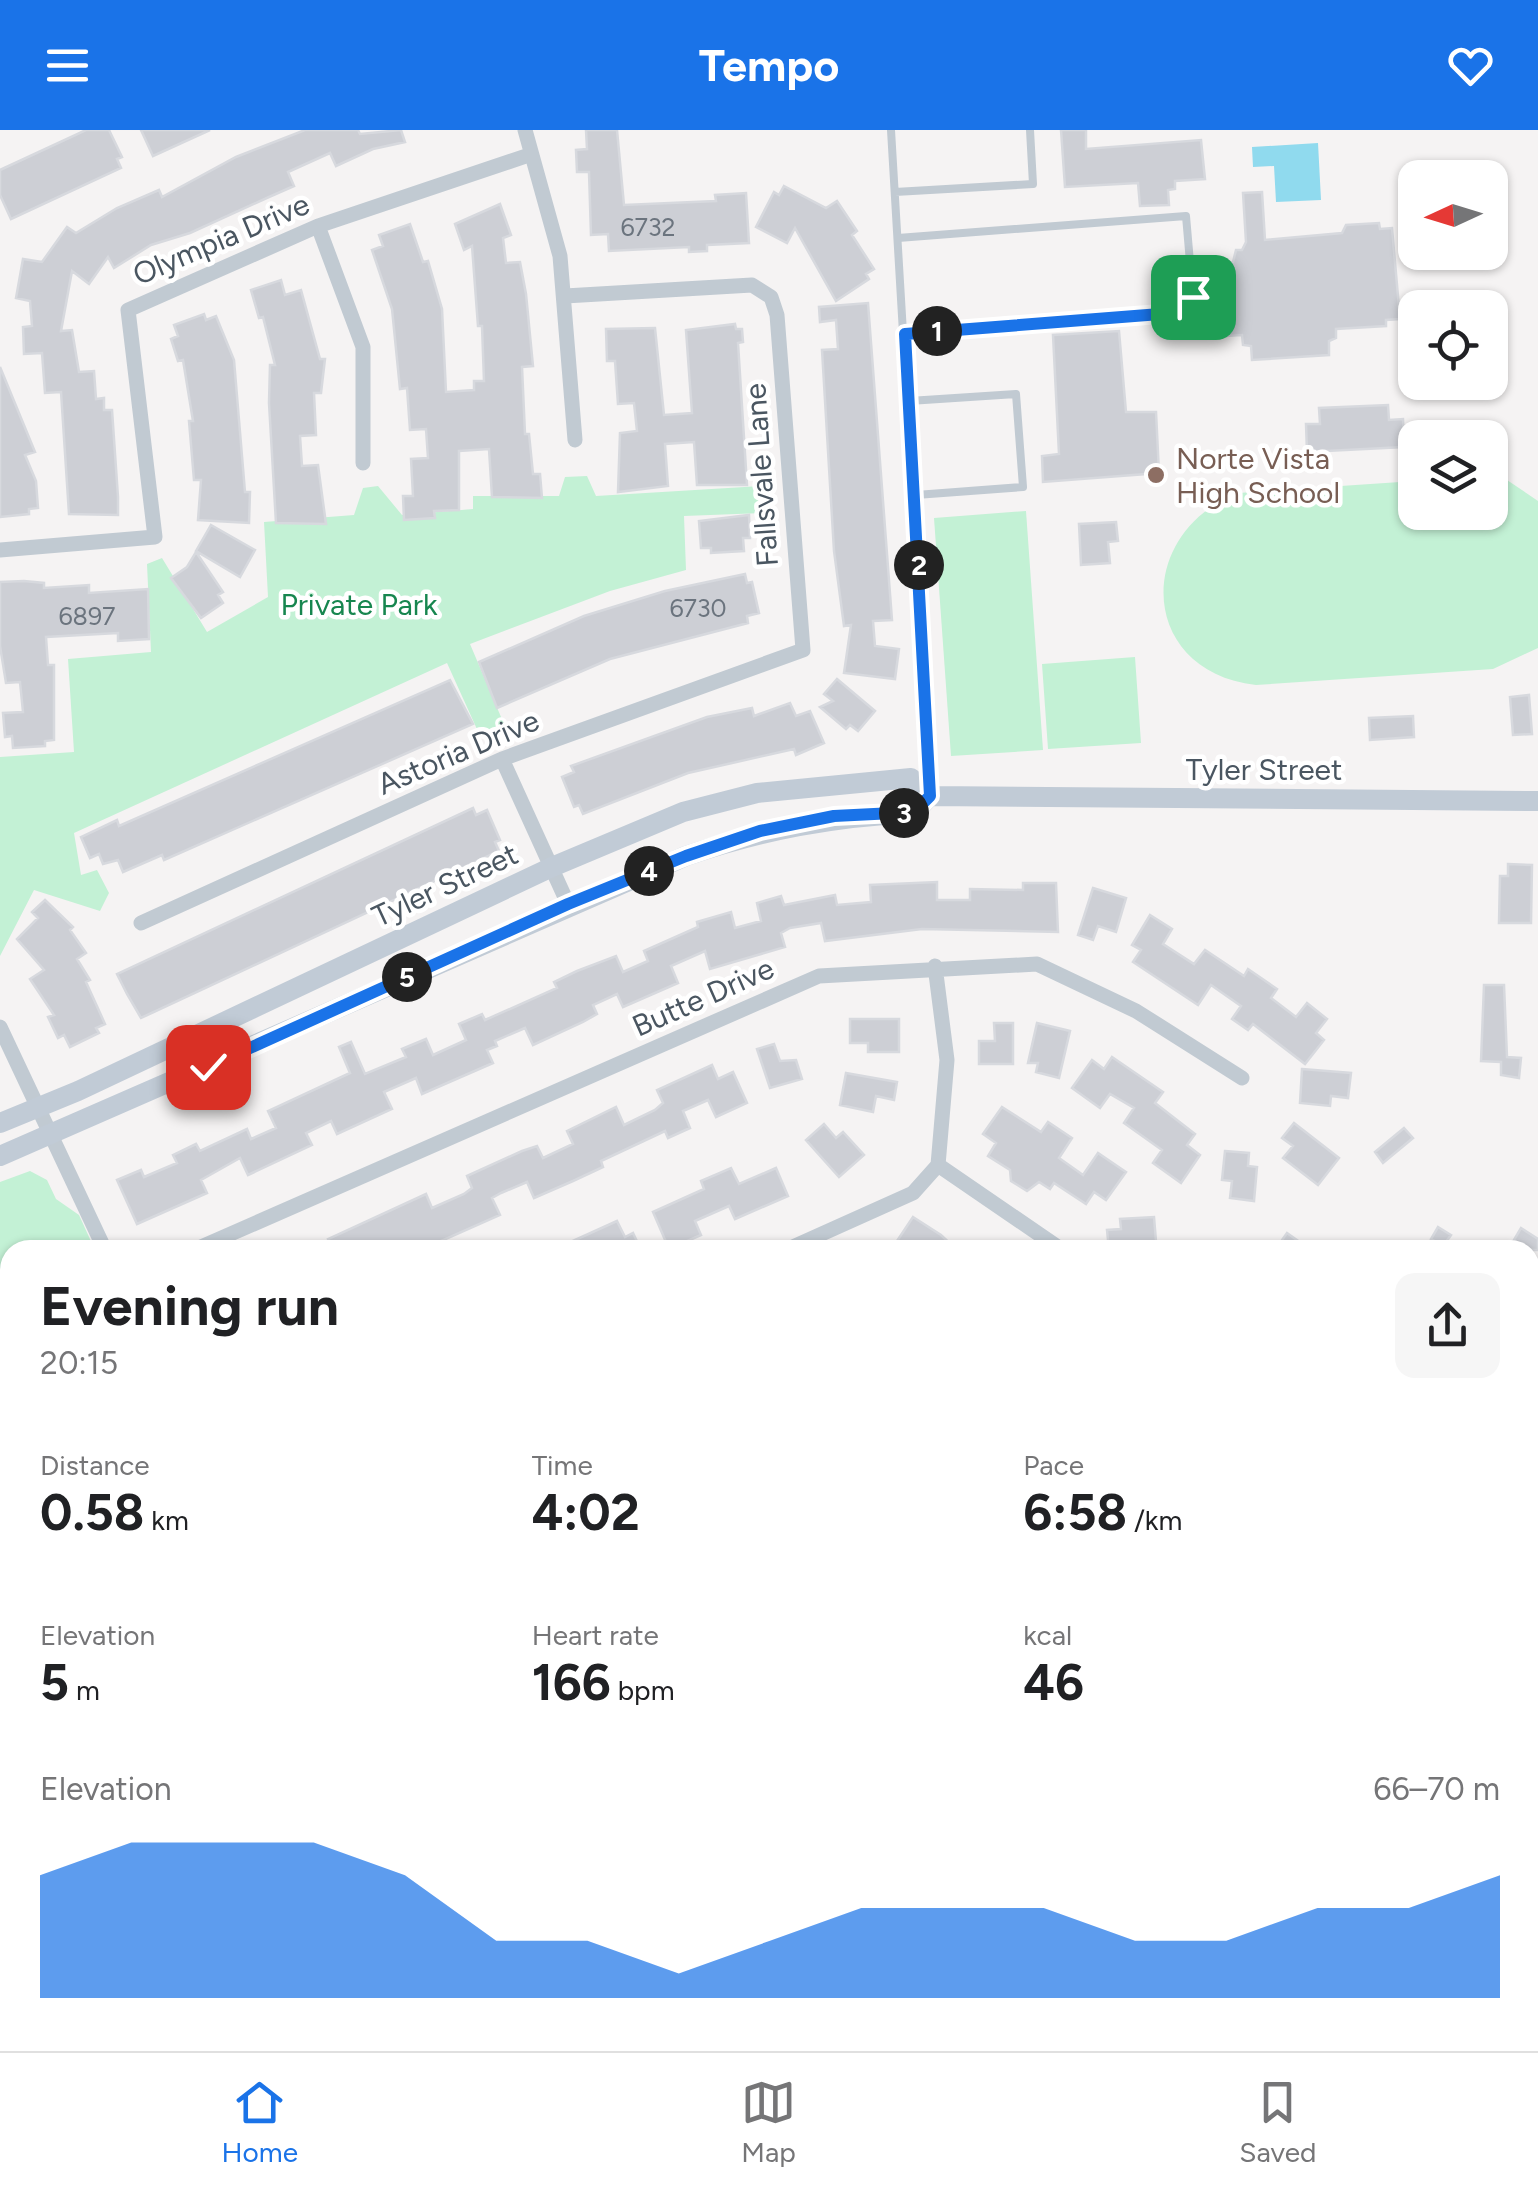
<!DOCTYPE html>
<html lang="en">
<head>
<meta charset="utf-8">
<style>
	body { margin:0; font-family:Figtree,sans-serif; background:#f6f6f6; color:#202124; height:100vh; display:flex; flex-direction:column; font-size:38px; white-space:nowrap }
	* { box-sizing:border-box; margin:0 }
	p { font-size:32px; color:#757577 }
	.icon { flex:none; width:55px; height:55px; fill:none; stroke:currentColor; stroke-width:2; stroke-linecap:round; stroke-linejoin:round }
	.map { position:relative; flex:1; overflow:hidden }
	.sheet { position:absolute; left:0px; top:1110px; width:1540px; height:812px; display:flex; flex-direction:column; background:#fff; border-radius:30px 30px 0 0; box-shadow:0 2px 8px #0004 }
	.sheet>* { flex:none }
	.needle { width:65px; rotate:266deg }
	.tools { position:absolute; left:1398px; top:30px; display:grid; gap:20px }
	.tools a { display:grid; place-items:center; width:110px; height:110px; border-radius:20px; background:#fff; box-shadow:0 2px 8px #0004; font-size:50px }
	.pin { position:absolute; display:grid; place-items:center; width:85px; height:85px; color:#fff; margin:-42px; border-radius:20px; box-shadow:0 5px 15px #0006 }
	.km { position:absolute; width:50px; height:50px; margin:-25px; border-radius:50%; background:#222; color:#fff; font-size:28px; line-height:50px; text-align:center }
	.round { display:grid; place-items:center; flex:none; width:105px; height:105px; border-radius:20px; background:#f6f6f6 }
	.head { display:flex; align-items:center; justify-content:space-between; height:170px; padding:0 40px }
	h1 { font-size:55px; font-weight:700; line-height:75px }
	.figures { display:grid; grid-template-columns:repeat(3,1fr); gap:15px; height:170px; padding:10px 40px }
	.figures div { display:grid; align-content:center }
	.figures b { font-size:50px; font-weight:700 }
	.figures small { font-size:28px; font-weight:400 }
	.figures p { font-size:28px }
	.chart { height:280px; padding:20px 40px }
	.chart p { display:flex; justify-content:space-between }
	.chart svg { width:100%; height:180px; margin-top:10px; fill:#1a73e8; opacity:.7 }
	header { display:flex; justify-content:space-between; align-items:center; height:130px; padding:0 40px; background:#1a73e8; color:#fff; font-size:45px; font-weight:700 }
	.tab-bar { display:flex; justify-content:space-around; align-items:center; height:140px; border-top:2px solid #e0e0e0; background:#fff; font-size:28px; color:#757577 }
	.tab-bar a { display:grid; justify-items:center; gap:5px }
	.tab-bar .active { color:#1a73e8 }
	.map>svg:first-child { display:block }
	.green { fill:#c3f1d5 }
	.water { fill:#90daee }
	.building { fill:#cdcfd5; stroke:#d7d9de; stroke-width:2.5 }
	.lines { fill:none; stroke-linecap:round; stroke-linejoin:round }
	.service { stroke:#c1cad2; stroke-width:8 }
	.minor { stroke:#c1cad2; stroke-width:15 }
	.secondary { stroke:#c1cbd6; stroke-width:20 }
	.route-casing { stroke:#fff; stroke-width:20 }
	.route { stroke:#1a73e8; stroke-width:12 }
	.education-dot { fill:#8d6e63; stroke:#fff; stroke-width:4 }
	.labels { text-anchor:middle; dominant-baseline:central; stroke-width:9; stroke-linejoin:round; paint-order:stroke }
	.number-label { font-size:25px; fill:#6b747e }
	.street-label { font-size:30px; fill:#4a5661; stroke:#fff }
	.education-label { font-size:30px; fill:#785e54; stroke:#fff; text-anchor:start }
	.park-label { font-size:30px; fill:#17864f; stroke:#fff }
</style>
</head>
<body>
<header><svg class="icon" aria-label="menu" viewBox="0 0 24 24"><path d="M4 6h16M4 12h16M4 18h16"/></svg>Tempo<svg class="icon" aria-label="heart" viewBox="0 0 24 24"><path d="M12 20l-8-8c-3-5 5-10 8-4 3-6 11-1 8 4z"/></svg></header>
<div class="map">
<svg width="1538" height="1921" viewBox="0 0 1538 1921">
	<rect width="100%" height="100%" fill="#f5f3f3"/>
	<path class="green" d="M587,346L596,366L761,356L763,383L684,386L686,440L610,461L470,514L504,594L481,608L447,533L74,703L81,745L97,740L109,763L100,781L34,760L0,826V627L74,622L68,529L151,522L147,434L162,428L207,502L268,467L264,392L354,385L363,358L378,356L402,385L473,379V366H559L565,347Z
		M1490,348L1507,350L1538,371V518L1493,539L1256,555C1139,542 1133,404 1238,363L1415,351V382H1490Z
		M1026,381L1043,620L951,626L934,388Z
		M1135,527L1141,613L1048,619L1042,534Z
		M30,1041L47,1050L56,1069L79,1085L95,1120H10V1912L747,1913L739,1921H0V1052Z"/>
	<path class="water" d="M1318,13L1321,70L1276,72L1274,36L1253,37L1252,17Z"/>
	<path class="building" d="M86,0H109L122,27L117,29L121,38L11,89L0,65V40Z
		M141,0H210L153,26Z
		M305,0H358L360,4L401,0L405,12L373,19L336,36L330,23L288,42L294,56L269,67L190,103L151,115L114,138L108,127L89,154L72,141L61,201L72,200L79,242L94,241L96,269L104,268V280H112L118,367V385L69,384L61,262L45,263L42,223L24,224L23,197L32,196L30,171L16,168L23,129L42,132L67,97L76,103L117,78L159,60L162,67L236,27Z
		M586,0H617L624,75L716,71L715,65L746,63L749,113L707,115V121L689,122V117L609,121L608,104L591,105L589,42H577L576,20L587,19Z
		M1061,0H1086V19L1201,10L1205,49L1175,51V59L1168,60L1169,75L1140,76L1138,53L1065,57Z
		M784,56L826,78L837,71L857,101L852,105L874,139L866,144L869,149L836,171L795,98L787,113L756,97L774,62L779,65Z
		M1262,62L1265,110L1342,103L1346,95L1379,93L1380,99L1392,98L1400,189L1386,190V196L1336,199V208L1329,211V225L1252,230L1251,216L1243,215L1242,205L1226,206L1222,156L1226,154L1224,133L1233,132L1236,120H1242L1246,112L1243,63Z
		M500,74L511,105L503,108L506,133L520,132L526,164L533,236L522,237L525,304H529L533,344H540L542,368L492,367L489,319L459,321V380L434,381L435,388L404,390L403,366H413L411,329L428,328L426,299L410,300L407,258L400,259L392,179L372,120L383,116L379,105L410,94L423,132L428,131L442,179L446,262L474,260V251H484L482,196H478L472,116L464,120L455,94Z
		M281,150L285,165L301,160L320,229H325L321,263H314L316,305L300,306L302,336L318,335L326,394L276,393L269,273L270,235H275L263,187L259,188L251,160Z
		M868,173L892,490L873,491L875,516L899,519L895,549L844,543L851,495L844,496L834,421L822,220L838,219L836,190L820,192L819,177Z
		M204,184L206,190L216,186L234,230L245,362H250L249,393L198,390L201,350H194L189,291H193L183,230L178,231L171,209L178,206L174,195Z
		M735,194L736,199H742L743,212L738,213L747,355H697L694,312L665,314L668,356L618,362L620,303L637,301L634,273L618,274L615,231H607L606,199L655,198L664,285L692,283L686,200Z
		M1119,201L1126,282H1156L1159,343L1043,352L1042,326L1059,324L1053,205Z
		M0,237L35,322L25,325L36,351L38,378L29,379V384L0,387Z
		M1388,275L1389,290L1403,289L1404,317L1307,322L1306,294H1320L1319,278Z
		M749,385L750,408H743L744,421L711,423V418H701L699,391Z
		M1116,392L1118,411L1108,412L1110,433L1081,435L1079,394Z
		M211,395L255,420L240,447L196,421Z
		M196,422L223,462L218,465L223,473L201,488L171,448L187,437Z
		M745,444L747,453L752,452L759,483L747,486L748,493L610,529L497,578L479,532L584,486L665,461Z
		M24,451L44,453V458L89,455V463L148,459L149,509L118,511V503L46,507L48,535H54V610L45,611V616L13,618L12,606L5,607L3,583L23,582L20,552L6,553L0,516V452Z
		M837,549L875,581L858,601L850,595L846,599L820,577L833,571L824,564Z
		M450,550L473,594L164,730L162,725L123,742L118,730L103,734L99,724L90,728L81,707L117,690L119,696Z
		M1529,565L1532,604L1513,605L1510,567Z
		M790,573L796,586L810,581L824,613L796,625L794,619L688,643L583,684L579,675L574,677L562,647L574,642L571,636L707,587L752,578L754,586Z
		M1413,586L1414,607L1370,610L1369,588Z
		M473,678L476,685L487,680L500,710L495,712L499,721L141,888L127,864L117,844Z
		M1508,734L1532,735L1531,793H1499L1500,746H1508Z
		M937,752V770H970V759L1023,760V753H1056L1058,802L922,799L825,811L821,793L790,798L781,803L785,817L744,829L710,839L705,821L671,836L678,853L623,877L617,864L593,875L597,884L583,892L533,915L525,898L495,911L497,916L487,920L493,933L422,964L416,948L384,962L392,979L337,1004L331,991L306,1003L312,1015L248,1045L240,1028L201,1050L207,1063L137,1094L117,1050L141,1040L144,1047L177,1033L173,1025L196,1014L200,1021L247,999L251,1009L276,998L268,981L350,943L339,917L351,912L365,944L406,927L402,919L426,909L433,925L466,910L459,894L482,884L485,890L557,858L554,852L577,841L616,826L623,842L648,831L644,821L698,797L697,792L731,782L735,798L761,791L757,773L781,766L784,775L835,765L837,775L871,772L870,755Z
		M1093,758L1126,768L1116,802L1098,796L1093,810L1078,805Z
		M45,770L73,797L70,800L86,823L77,829L90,850L86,852L105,894L96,898L99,903L70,917L64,905L58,908L48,887L54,885L30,849L44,840L17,809L38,788L32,782Z
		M1150,785L1172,799L1163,814L1194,834L1205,820L1244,846L1248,839L1277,859L1271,868L1296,887L1307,873L1327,889L1316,903L1324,910L1305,934L1253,894L1248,900L1232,889L1241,876L1211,855L1198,875L1133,832L1141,820L1132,815Z
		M1484,855H1504L1507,927L1521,928L1519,948L1501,945V932L1481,931Z
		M850,889H899V922H868V913H850Z
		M994,893H1013V934H979V911H995Z
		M1037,893L1070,901L1059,948L1036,942L1038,933H1028Z
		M774,914L780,931L796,930L802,949L770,958L757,919Z
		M1112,927L1163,962L1155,973L1195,1004L1187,1015L1200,1025L1181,1053L1153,1033L1162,1020L1124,993L1134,978L1110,964L1100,978L1072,958L1092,930L1104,939Z
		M712,935L718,949L733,942L747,973L716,987L708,970L683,981L690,998L668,1008L665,1001L601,1031L603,1037L573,1051L534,1068L527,1052L501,1063L492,1068L500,1085L421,1120H333L328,1109L426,1064L432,1078L464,1064L472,1058L467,1046L522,1021L537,1016L543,1028L573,1014L567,1001L616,977L624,995L655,980L663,973L657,960Z
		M1302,939L1351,943L1348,968L1331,966L1330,976L1300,973Z
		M846,943L897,952L894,970L876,966L873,982L840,975Z
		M1002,977L1041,1002L1048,992L1072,1008L1059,1028L1083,1045L1098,1023L1126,1042L1106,1070L1094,1062L1086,1074L1054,1053L1050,1059L1039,1052L1027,1061L1011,1051L1010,1040L988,1026L996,1013L983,1004Z
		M1294,993L1339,1028L1318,1055L1283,1028L1293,1016L1282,1008Z
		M824,994L836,1008L843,1002L864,1025L839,1047L806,1010Z
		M1404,998L1413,1008L1383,1033L1375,1022Z
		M1225,1021L1249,1023L1248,1036L1257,1037L1254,1071L1230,1068L1232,1051L1222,1050Z
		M731,1038L739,1054L776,1038L788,1066L735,1089L729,1076L695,1091L701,1105L669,1119L653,1082L704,1059L701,1051Z
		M913,1087L941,1105L957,1120H891Z
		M1154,1087L1156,1111L1138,1112L1139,1120H1109L1107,1100L1121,1099L1120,1089Z
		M617,1091L625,1107L633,1103L641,1120H553Z
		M1438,1097L1451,1105L1443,1116L1431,1109Z
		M1521,1098L1538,1109V1120H1508Z
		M1287,1103L1311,1120H1275Z"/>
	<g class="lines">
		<path class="service" d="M891,0L930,659
			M895,62L1033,54L1030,0
			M898,108L1186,86L1193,167L1181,181L1173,183L905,203
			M909,271L1016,264L1023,357L916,365"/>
		<path class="minor" d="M525,0L560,126L575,310
			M318,96L363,217V333
			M0,420L155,407L128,180L318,96L529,25
			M502,629L568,774
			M141,793L502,629L803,520L777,185L771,167L752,155L565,166
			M0,897L105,1120
			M938,1035L1062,1120
			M194,1120L819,846L1037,834L1136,881L1242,948
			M786,1120L913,1063L938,1035L947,930L935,836
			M1530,1204L1538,1198
			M909,1912L928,1921
			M764,1921L772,1912"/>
		<path class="secondary" d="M0,993L78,961L552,737L683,682L757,663L911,648L930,666L1538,671
			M0,1026L686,726C763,700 833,687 914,683L930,666"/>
	</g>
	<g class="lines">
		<defs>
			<path id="route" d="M208,937L568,774L686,726L760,701L834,686L914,682L930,666L905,204L1173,183L1181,181L1193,167"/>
		</defs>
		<use href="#route" class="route-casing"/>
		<use href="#route" class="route"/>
	</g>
	<circle class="education-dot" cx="1156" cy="345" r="10"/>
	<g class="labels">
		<g class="number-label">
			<text x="648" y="97">6732</text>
			<text x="698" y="478">6730</text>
			<text x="87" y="486">6897</text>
		</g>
		<g class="street-label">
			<text transform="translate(221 109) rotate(-23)">Olympia Drive</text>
			<text transform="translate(761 345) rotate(-94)">Fallsvale Lane</text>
			<text transform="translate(458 622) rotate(-23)">Astoria Drive</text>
			<text x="1264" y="639">Tyler Street</text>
			<text transform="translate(445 755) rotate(-25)">Tyler Street</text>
			<text transform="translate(703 867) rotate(-24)">Butte Drive</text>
		</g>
		<g class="education-label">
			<text x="1176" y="328">Norte Vista<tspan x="1176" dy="34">High School</tspan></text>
		</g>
		<g class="park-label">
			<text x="359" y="474">Private Park</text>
		</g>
	</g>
</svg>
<div class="tools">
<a><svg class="needle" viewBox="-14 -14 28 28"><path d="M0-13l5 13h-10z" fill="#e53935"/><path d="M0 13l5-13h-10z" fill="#757577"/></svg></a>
<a><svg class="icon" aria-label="locate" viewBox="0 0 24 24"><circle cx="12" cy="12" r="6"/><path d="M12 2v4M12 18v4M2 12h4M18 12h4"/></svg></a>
<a><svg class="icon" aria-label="layers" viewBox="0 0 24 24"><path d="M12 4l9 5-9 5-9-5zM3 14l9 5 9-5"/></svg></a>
</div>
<div class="pin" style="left:1193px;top:167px;background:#1e9e55"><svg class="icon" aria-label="arrive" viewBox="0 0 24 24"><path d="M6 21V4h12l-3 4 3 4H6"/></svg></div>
<div class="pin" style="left:208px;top:937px;background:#d93025"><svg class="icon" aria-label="check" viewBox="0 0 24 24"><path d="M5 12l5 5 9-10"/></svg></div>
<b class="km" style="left:937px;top:201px">1</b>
<b class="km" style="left:919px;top:435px">2</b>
<b class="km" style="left:904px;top:683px">3</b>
<b class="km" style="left:649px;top:741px">4</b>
<b class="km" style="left:407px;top:847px">5</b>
<section class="sheet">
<div class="head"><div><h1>Evening run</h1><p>20:15</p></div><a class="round"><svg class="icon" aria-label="share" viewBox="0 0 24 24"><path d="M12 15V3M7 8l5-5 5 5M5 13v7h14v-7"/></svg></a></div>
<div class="figures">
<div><p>Distance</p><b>0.58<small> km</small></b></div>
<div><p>Time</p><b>4:02</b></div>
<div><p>Pace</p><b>6:58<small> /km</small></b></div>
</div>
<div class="figures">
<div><p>Elevation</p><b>5<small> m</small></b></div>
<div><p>Heart rate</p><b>166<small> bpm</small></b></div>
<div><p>kcal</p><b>46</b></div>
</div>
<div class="chart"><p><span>Elevation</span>66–70 m</p>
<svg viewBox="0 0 160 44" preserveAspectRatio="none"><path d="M0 44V14L10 6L20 6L30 6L40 14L50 30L60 30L70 38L80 30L90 22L100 22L110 22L120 30L130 30L140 22L150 22L160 14V44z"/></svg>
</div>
</section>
</div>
<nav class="tab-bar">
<a class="active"><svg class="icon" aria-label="home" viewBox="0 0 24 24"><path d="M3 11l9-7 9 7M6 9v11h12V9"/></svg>Home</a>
<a><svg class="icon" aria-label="map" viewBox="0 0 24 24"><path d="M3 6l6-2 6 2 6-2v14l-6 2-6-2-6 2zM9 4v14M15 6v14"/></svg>Map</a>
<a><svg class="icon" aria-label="saved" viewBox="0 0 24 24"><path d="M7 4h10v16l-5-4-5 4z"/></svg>Saved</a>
</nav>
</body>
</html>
